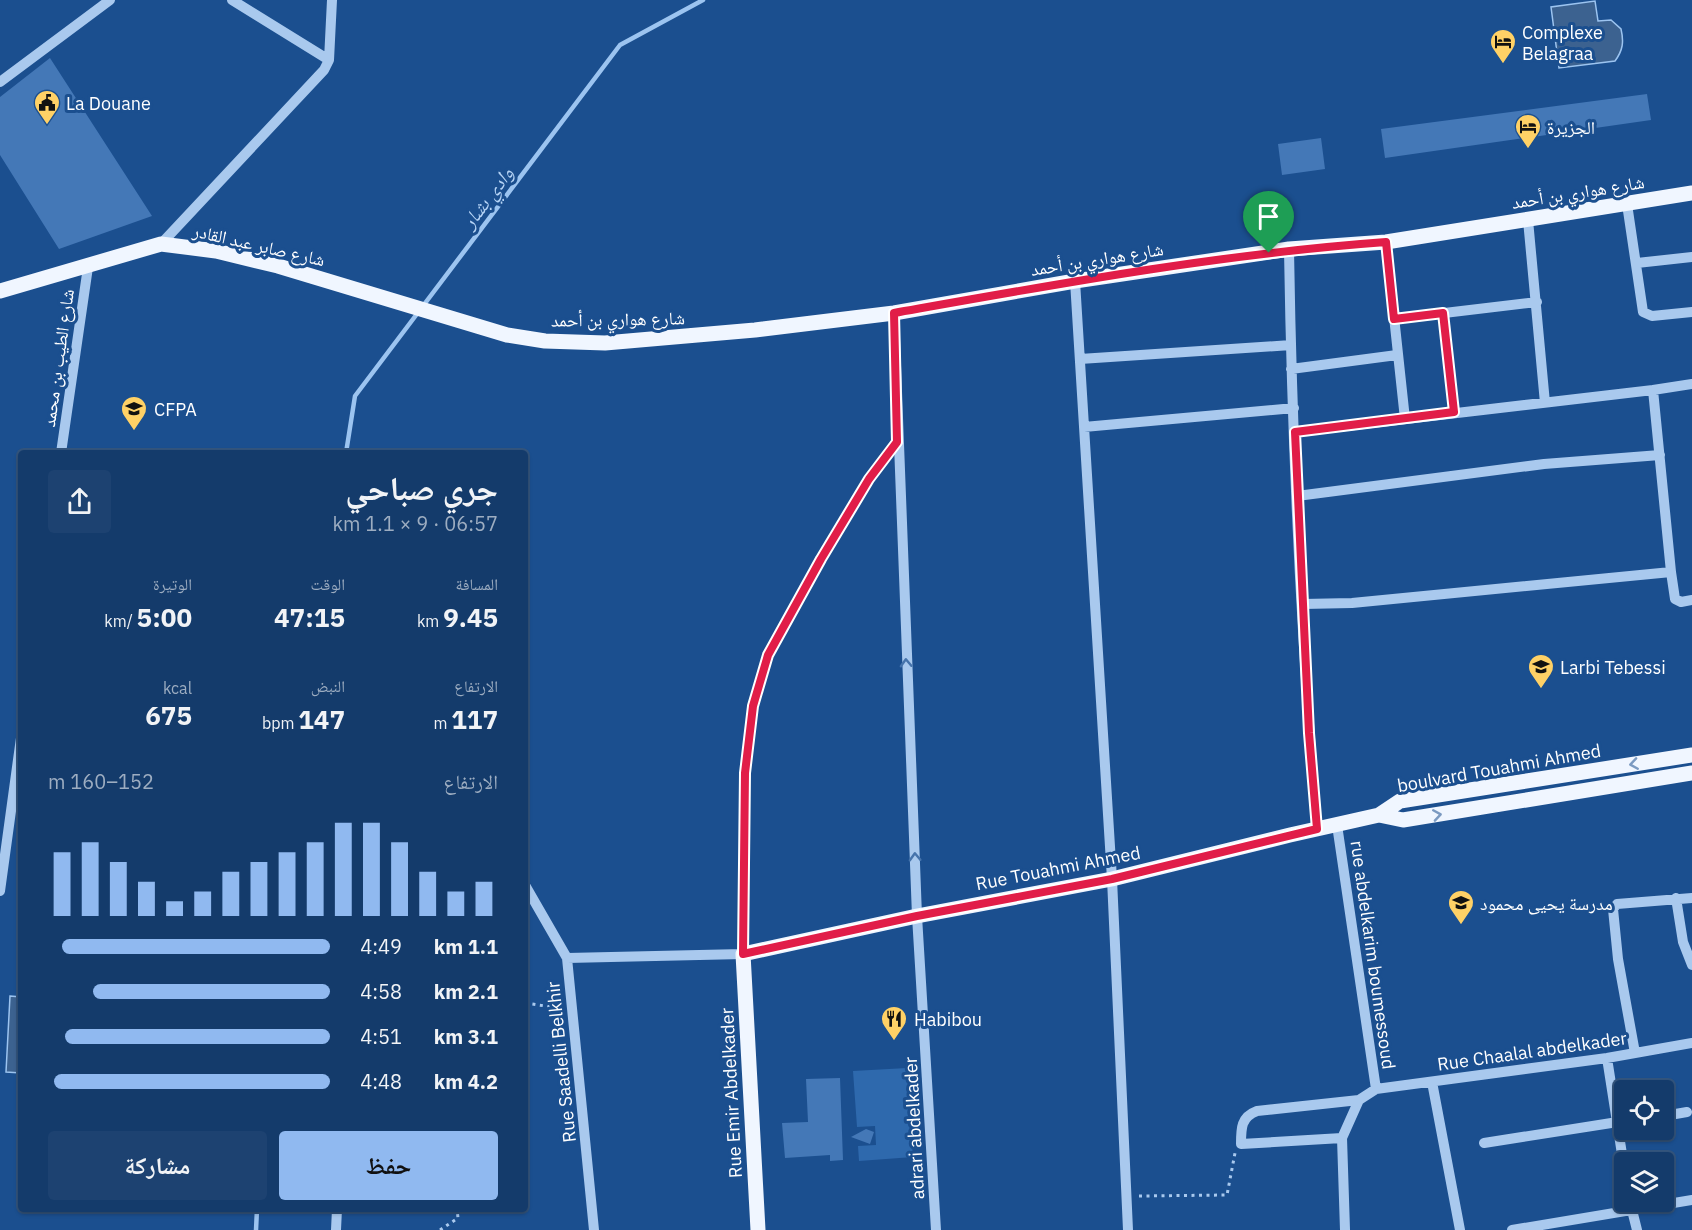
<!DOCTYPE html>
<html lang="ar">
<head>
<meta charset="utf-8">
<style>
	body { margin:0; font-family:"IBM Plex Sans","Noto Naskh Arabic",sans-serif; background:#1d4271; color:#f1f3f6; direction:rtl; height:100vh; display:flex; flex-direction:column; font-size:22px; white-space:nowrap }
	* { box-sizing:border-box; margin:0 }
	p { font-size:20px; color:#9dadc1 }
	.icon { flex:none; width:33px; height:33px; fill:none; stroke:currentColor; stroke-width:2; stroke-linecap:round; stroke-linejoin:round }
	.map { position:relative; flex:1; overflow:hidden; direction:ltr }
	.sheet { position:absolute; left:18px; top:450px; width:510px; height:762px; display:flex; flex-direction:column; background:#143b6b; border-radius:6px; box-shadow:0 2px 4px #0004,0 0 0 2px #33557e; direction:rtl }
	.sheet>* { flex:none }
	.controls { position:absolute; left:1614px; top:1080px; display:grid; gap:12px }
	.controls a { display:grid; place-items:center; width:60px; height:60px; border-radius:6px; background:#143b6b; box-shadow:0 2px 4px #0004,0 0 0 2px #33557e; font-size:30px }
	.pin { position:absolute; display:grid; place-items:center; width:51px; height:51px; color:#fff; margin:-62px -26px; border-radius:50% 50% 50% 0; rotate:-45deg; box-shadow:0 0 6px #0007 }
	.pin .icon { rotate:45deg }
	.round { display:grid; place-items:center; flex:none; width:63px; height:63px; border-radius:6px; background:#1d4271 }
	.head { display:flex; align-items:center; justify-content:space-between; height:102px; padding:0 30px }
	h1 { font-size:33px; font-weight:800; line-height:45px }
	.stats { display:grid; grid-template-columns:repeat(3,1fr); gap:9px; height:102px; padding:6px 30px }
	.stats div { display:grid; align-content:center }
	.stats b { font-size:26px; font-weight:800 }
	.stats small { font-size:16px; font-weight:400 }
	.stats p { font-size:16px }
	.chart { height:168px; padding:12px 30px }
	.chart p { display:flex; justify-content:space-between }
	.chart svg { width:100%; height:108px; margin-top:6px; stroke:#90b9f0; stroke-width:6 }
	.button { display:flex; gap:12px; margin-top:auto; padding:12px 30px }
	.button a { flex:1; height:69px; border-radius:6px; background:#90b9f0; color:#111; font-size:24px; font-weight:800; line-height:69px; text-align:center }
	.button a+a { background:#1d4271; color:#f1f3f6 }
	ul { padding:0 30px; list-style:none; font-size:20px }
	li { display:grid; grid-template-columns:96px 72px 1fr; align-items:center; height:45px }
	li i { height:15px; border-radius:8px; background:#90b9f0 }
	.map>svg:first-child { display:block }
	.green { fill:#2e69ad }
	.water { fill:#3c6290; stroke:#9cc4f0; stroke-width:1.5 }
	.lines { fill:none; stroke-linecap:round; stroke-linejoin:round }
	.stream { stroke:#9cc4f0; stroke-width:4.5 }
	.building { fill:#4478b7 }
	.path { stroke:#a9c9ee; stroke-width:3; stroke-dasharray:3 4.5; stroke-linecap:butt }
	.minor { stroke:#a9c9ee; stroke-width:10 }
	.major { stroke:#f0f6ff; stroke-width:15 }
	.oneway { stroke:#4674ac }
	.oneway2 { stroke:#7b9ac1 }
	.route-casing { stroke:#fff; stroke-width:12 }
	.route { stroke:#e11d48; stroke-width:8 }
	.labels { text-anchor:middle; dominant-baseline:central; stroke-width:6; stroke-linejoin:round; paint-order:stroke }
	.poi-label { font-size:18px; fill:#fff; stroke:#1b4f8f; text-anchor:start }
	.street-label { font-size:18px; fill:#fff; stroke:#1b4f8f }
	.water-label { font-size:20px; font-style:italic; fill:#b5d3f5; stroke:#1b4f8f }
</style>
</head>
<body>
<div class="map">
<svg width="1692" height="1230" viewBox="0 0 1692 1230">
	<rect width="100%" height="100%" fill="#1b4f8f"/>
	<path class="green" d="M907,1068L913,1157L859,1161L858,1146L876,1145L875,1126L857,1127L853,1071Z"/>
	<path class="water" d="M1595,1L1598,21L1611,20L1621,29C1624,42 1623,50 1615,61L1559,68L1551,7Z
		M10,996L21,997V1073L6,1072Z"/>
	<g class="lines">
		<path class="stream" d="M346,453L355,396L620,45L703,0
			M256,1230L257,1209"/>
	</g>
	<path class="building" d="M50,58L152,216L59,249L0,155V97Z
		M1647,94L1651,120L1385,158L1381,129Z
		M1321,138L1325,169L1282,175L1278,144Z
		M840,1078L843,1160L830,1161V1155L785,1158L782,1123L808,1122L806,1079Z
		M866,1129L874,1132L870,1144L851,1137Z"/>
	<g class="lines">
		<path class="path" d="M525,1003L559,1008
			M1139,1196L1227,1195L1235,1153
			M440,1230L458,1218L457,1209"/>
		<path class="minor" d="M232,0L329,60
			M0,82L110,0
			M1627,204L1643,312L1652,316L1692,312
			M1528,220L1545,403
			M1386,242L1405,419
			M161,244L324,70L329,60L332,0
			M1289,249C1292,442 1301,636 1317,829
			M1637,263L1692,257
			M1075,281L1112,879L1128,1230
			M894,313L917,916L936,1230
			M1443,313L1454,412
			M1394,319L1537,302
			M1080,359L1291,345
			M1291,369L1397,355
			M1653,390L1692,384
			M1084,427L1294,408
			M1295,432L1653,390L1671,572L1352,603L1303,604
			M61,453L88,267
			M1297,496L1544,464L1660,455
			M1671,572L1675,599L1681,602L1692,600
			M1337,825L1376,1089
			M525,885L567,958
			M0,891L21,738
			M1676,898L1683,942L1692,965
			M1635,1053L1618,959L1613,909L1617,904L1692,898
			M1607,1058L1624,1167
			M1432,1082L1460,1230
			M1359,1100L1257,1111C1241,1117 1241,1128 1241,1144L1342,1138L1359,1100L1376,1089L1607,1058L1692,1043
			M1664,1116L1687,1112
			M1342,1138L1345,1230
			M1484,1143L1624,1121
			M1630,1202L1637,1230
			M336,1230L337,1209
			M594,1230L567,958L743,954L745,773L753,706L768,655L821,559L869,479L897,442
			M1512,1230L1692,1200"/>
		<path class="major" d="M0,291L161,244L216,251L278,266L507,335L545,341L605,343L755,330L894,313L1075,281L1289,249L1386,242L1692,193
			M1379,815L1403,820L1692,773
			M758,1230L743,954L917,916L1112,879L1290,835L1379,815L1400,801L1692,755"/>
	</g>
	<defs><path id="oneway-chevron" d="M-2-3.5L2.5 0L-2 3.5" fill="none" stroke-width="1.6" stroke-linecap="round" stroke-linejoin="round" transform="scale(1.5)"/></defs>
	<g class="oneway">
		<use href="#oneway-chevron" transform="translate(906 663) rotate(-92)"/>
		<use href="#oneway-chevron" transform="translate(915 857) rotate(-92)"/>
	</g>
	<g class="oneway2">
		<use href="#oneway-chevron" transform="translate(1634 764) rotate(171)"/>
		<use href="#oneway-chevron" transform="translate(1437 815) rotate(-9)"/>
	</g>
	<g class="lines">
		<defs>
			<path id="route" d="M1386,242L1394,319L1443,313L1454,412L1295,432L1309,733L1317,829L1112,879L917,916L743,954L745,773L753,706L768,655L821,559L869,479L897,442L894,313C1057,284 1220,254 1386,242Z"/>
		</defs>
		<use href="#route" class="route-casing"/>
		<use href="#route" class="route"/>
	</g>
	<defs>
		<symbol id="hotel-pin" viewBox="-11 -11 22 30"><path d="M0 17L-7.5 6A9.5 9.5 0 1 1 7.5 6Z" fill="#ffd166" stroke="#1b4f8f"/><path d="M-6-4.5h1.5V1H6V5H4.5V3h-9V5H-6ZM-4 0a1.8 1.8 0 1 1 3.6 0ZM.5 0V-2.5h3Q6-2.5 6 0Z" fill="#111"/></symbol>
		<symbol id="civic-pin" viewBox="-11 -11 22 30"><path d="M0 17L-7.5 6A9.5 9.5 0 1 1 7.5 6Z" fill="#ffd166" stroke="#1b4f8f"/><path d="M-.6-6.5H3V-4.5H.6V-3L4-1V1h2V6H-6V1h2V-1L-.6-3ZM-1.2 2.5V6h2.4V2.5Z" fill="#111"/></symbol>
		<symbol id="university-pin" viewBox="-11 -11 22 30"><path d="M0 17L-7.5 6A9.5 9.5 0 1 1 7.5 6Z" fill="#ffd166" stroke="#1b4f8f"/><path d="M0-5L7-2L0 1L-7-2ZM-4 1L0 2.5L4 1V4Q0 6-4 4Z" fill="#111"/></symbol>
		<symbol id="school-pin" viewBox="-11 -11 22 30"><path d="M0 17L-7.5 6A9.5 9.5 0 1 1 7.5 6Z" fill="#ffd166" stroke="#1b4f8f"/><path d="M0-5L7-2L0 1L-7-2ZM-4 1L0 2.5L4 1V4Q0 6-4 4Z" fill="#111"/></symbol>
		<symbol id="restaurant-pin" viewBox="-11 -11 22 30"><path d="M0 17L-7.5 6A9.5 9.5 0 1 1 7.5 6Z" fill="#ffd166" stroke="#1b4f8f"/><path d="M-5-6h1v4h1v-4h1v4h1v-4h1v5L-1.5 .5V6h-2V.5L-5-1ZM5-6V6H3V1.5H1.5Q1.5-4 5-6Z" fill="#111"/></symbol>
	</defs>
	<g fill-rule="evenodd">
		<use href="#hotel-pin" x="1488" y="27" width="30" height="40"/>
		<use href="#civic-pin" x="32" y="88" width="30" height="40"/>
		<use href="#hotel-pin" x="1513" y="112" width="30" height="40"/>
		<use href="#university-pin" x="119" y="394" width="30" height="40"/>
		<use href="#school-pin" x="1526" y="652" width="30" height="40"/>
		<use href="#school-pin" x="1446" y="888" width="30" height="40"/>
		<use href="#restaurant-pin" x="879" y="1004" width="30" height="40"/>
	</g>
	<g class="labels">
		<g class="poi-label">
			<text x="1522" y="32">Complexe<tspan x="1522" dy="21">Belagraa</tspan></text>
			<text x="66" y="103">La Douane</text>
			<text x="1547" y="127">الجزيرة</text>
			<text x="154" y="409">CFPA</text>
			<text x="1560" y="667">Larbi Tebessi</text>
			<text x="1480" y="903">مدرسة يحيى محمود</text>
			<text x="914" y="1019">Habibou</text>
		</g>
		<g class="street-label">
			<text transform="translate(1578 192) rotate(-9)">شارع هواري بن أحمد</text>
			<text transform="translate(259 245) rotate(13)">شارع صابر عبد القادر</text>
			<text transform="translate(1097 259) rotate(-9)">شارع هواري بن أحمد</text>
			<text transform="translate(618 319) rotate(-1)">شارع هواري بن أحمد</text>
			<text transform="translate(58 358) rotate(-82)">شارع الطيب بن محمد</text>
			<text transform="translate(1499 768) rotate(-10)">boulvard Touahmi Ahmed</text>
			<text transform="translate(1058 868) rotate(-11)">Rue Touahmi Ahmed</text>
			<text transform="translate(1373 955) rotate(82)">rue abdelkarim boumessoud</text>
			<text transform="translate(1532 1051) rotate(-8)">Rue Chaalal abdelkader</text>
			<text transform="translate(561 1062) rotate(-96)">Rue Saadelli Belkhir</text>
			<text transform="translate(731 1093) rotate(-93)">Rue Emir Abdelkader</text>
			<text transform="translate(914 1128) rotate(-93)">adrari abdelkader</text>
		</g>
		<g class="water-label">
			<text transform="translate(487 197) rotate(-53)">وادي بشار</text>
		</g>
	</g>
</svg>
<div class="controls">
<a><svg class="icon" aria-label="locate" viewBox="0 0 24 24"><circle cx="12" cy="12" r="6"/><path d="M12 2v4M12 18v4M2 12h4M18 12h4"/></svg></a>
<a><svg class="icon" aria-label="layers" viewBox="0 0 24 24"><path d="M12 4l9 5-9 5-9-5zM3 14l9 5 9-5"/></svg></a>
</div>
<div class="pin" style="left:1269px;top:253px;background:#1e9e55"><svg class="icon" aria-label="arrive" viewBox="0 0 24 24"><path d="M6 21V4h12l-3 4 3 4H6"/></svg></div>
<section class="sheet">
<div class="head"><div><h1>جري صباحي</h1><p>06:57 · 9 × 1.1 km</p></div><a class="round"><svg class="icon" aria-label="share" viewBox="0 0 24 24"><path d="M12 15V3M7 8l5-5 5 5M5 13v7h14v-7"/></svg></a></div>
<div class="stats">
<div><p>المسافة</p><b>9.45<small> km</small></b></div>
<div><p>الوقت</p><b>47:15</b></div>
<div><p>الوتيرة</p><b>5:00<small> /km</small></b></div>
</div>
<div class="stats">
<div><p>الارتفاع</p><b>117<small> m</small></b></div>
<div><p>النبض</p><b>147<small> bpm</small></b></div>
<div><p>kcal</p><b>675</b></div>
</div>
<div class="chart"><p><span>الارتفاع</span>152–160 m</p>
<svg viewBox="0 0 160 44" preserveAspectRatio="none"><path d="M5 44V18M15 44V14M25 44V22M35 44V30M45 44V38M55 44V34M65 44V26M75 44V22M85 44V18M95 44V14M105 44V6M115 44V6M125 44V14M135 44V26M145 44V34M155 44V30"/></svg>
</div>
<ul>
<li><b>1.1 km</b>4:49<i style="width:95%"></i></li>
<li><b>2.1 km</b>4:58<i style="width:84%"></i></li>
<li><b>3.1 km</b>4:51<i style="width:94%"></i></li>
<li><b>4.2 km</b>4:48<i style="width:98%"></i></li>
</ul>
<div class="button"><a>حفظ</a><a>مشاركة</a></div>
</section>
</div>
</body>
</html>
